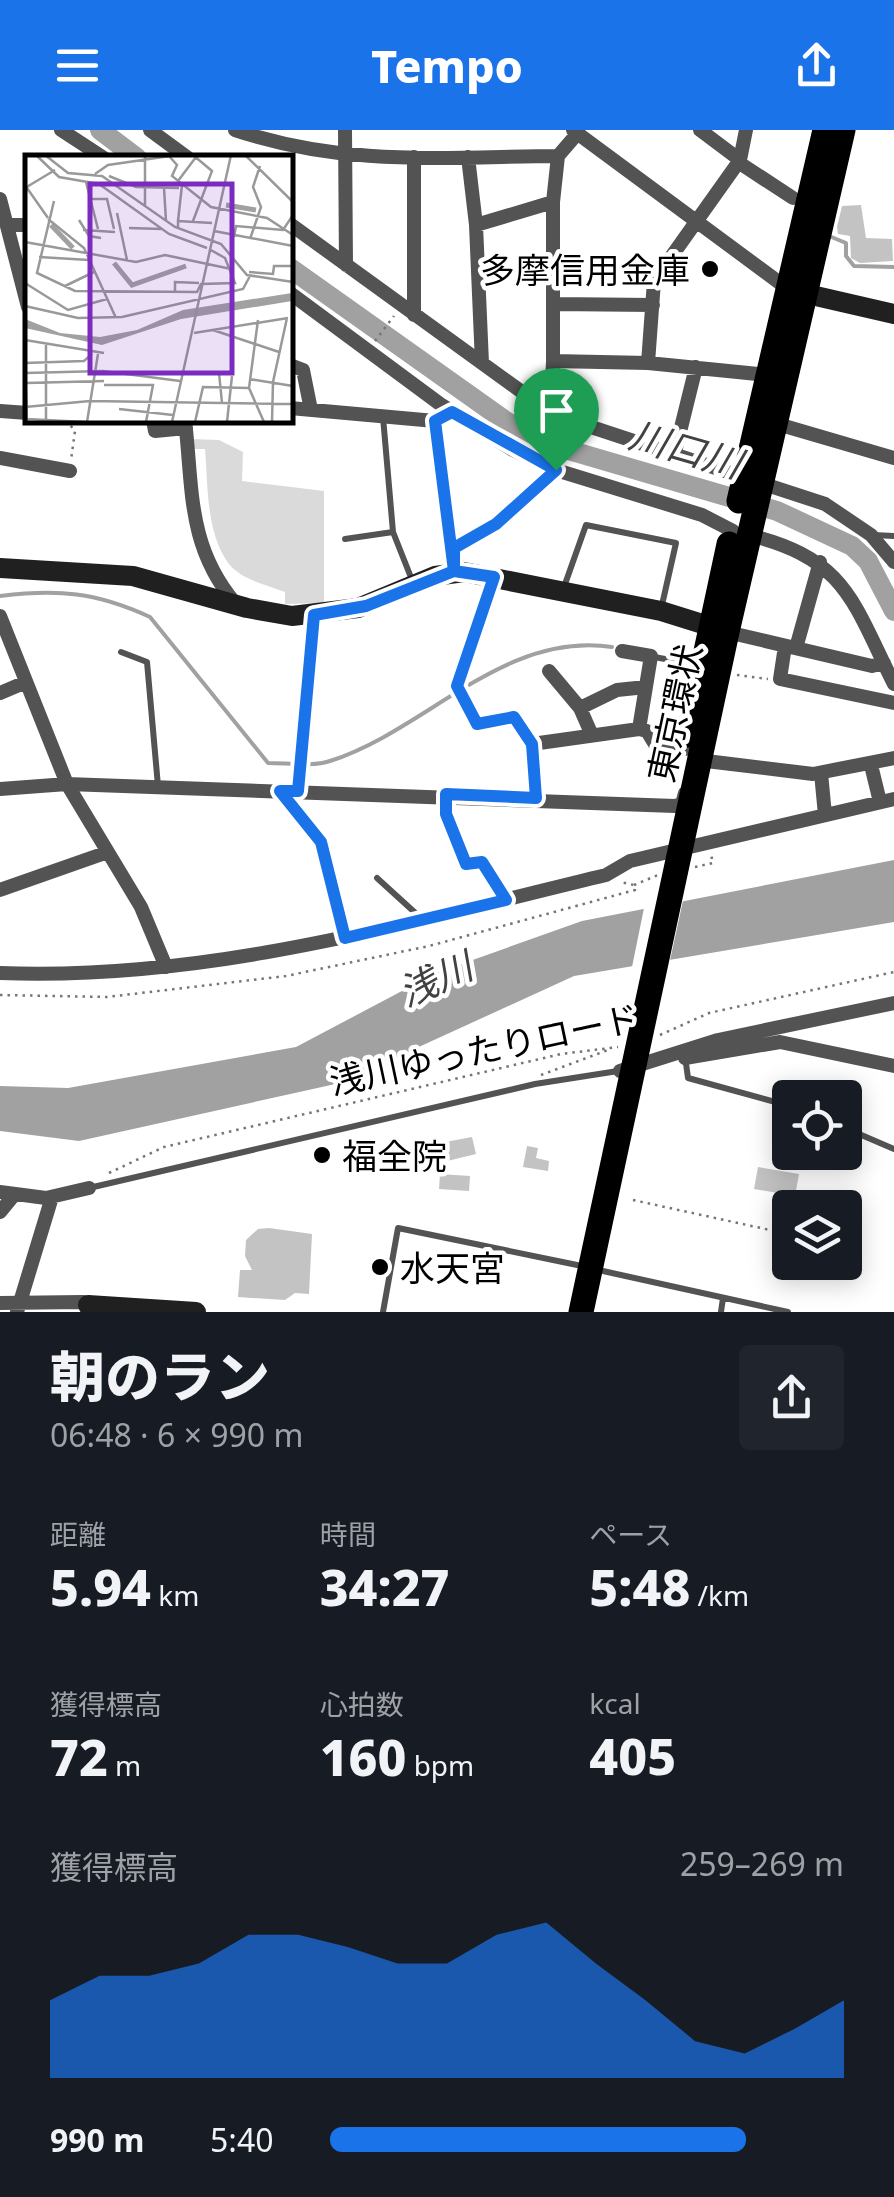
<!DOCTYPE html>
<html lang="ja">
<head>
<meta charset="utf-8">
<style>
	body { margin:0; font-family:"Noto Sans","Noto Sans JP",sans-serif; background:#20242c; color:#f1f3f6; height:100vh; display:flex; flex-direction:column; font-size:38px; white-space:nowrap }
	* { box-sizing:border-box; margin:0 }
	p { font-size:32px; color:#9ea1a6 }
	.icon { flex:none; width:55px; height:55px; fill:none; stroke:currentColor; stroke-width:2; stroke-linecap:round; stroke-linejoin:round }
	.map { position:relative; height:1182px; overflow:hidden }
	.sheet { display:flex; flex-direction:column; background:#171b24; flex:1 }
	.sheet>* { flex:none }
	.controls { position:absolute; left:772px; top:950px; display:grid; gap:20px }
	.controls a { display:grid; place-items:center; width:90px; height:90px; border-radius:10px; background:#171b24; box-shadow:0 5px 25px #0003; font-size:50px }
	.pin { position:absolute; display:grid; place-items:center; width:85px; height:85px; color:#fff; margin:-102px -42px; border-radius:50% 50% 50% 0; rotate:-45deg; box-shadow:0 0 10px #0007 }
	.pin .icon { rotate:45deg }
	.round { display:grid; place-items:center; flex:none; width:105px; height:105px; border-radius:10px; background:#20242c }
	.head { display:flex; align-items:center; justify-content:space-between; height:170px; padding:0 50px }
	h1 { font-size:55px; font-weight:800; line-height:75px }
	.metrics { display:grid; grid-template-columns:repeat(3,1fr); gap:15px; height:170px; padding:10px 50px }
	.metrics div { display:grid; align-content:center }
	.metrics b { font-size:50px; font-weight:800 }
	.metrics small { font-size:28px; font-weight:400 }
	.metrics p { font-size:28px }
	.chart { height:280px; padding:20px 50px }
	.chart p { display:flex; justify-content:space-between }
	.chart svg { width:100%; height:180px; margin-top:10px; fill:#1a73e8; opacity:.7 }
	ul { padding:0 50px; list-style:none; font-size:32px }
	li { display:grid; grid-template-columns:160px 120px 1fr; align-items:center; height:75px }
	li i { height:25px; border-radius:12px; background:#1a73e8 }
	header { display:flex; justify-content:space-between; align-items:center; height:130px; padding:0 50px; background:#1a73e8; color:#fff; font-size:45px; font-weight:800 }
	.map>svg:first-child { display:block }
	.green { fill:#dadada }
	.water { fill:#a1a1a1 }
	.pier { fill:#fff }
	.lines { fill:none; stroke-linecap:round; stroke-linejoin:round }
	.stream { stroke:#a1a1a1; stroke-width:4 }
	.river { stroke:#a1a1a1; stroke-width:20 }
	.building { fill:#c3c3c3 }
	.path { stroke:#757575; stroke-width:2.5; stroke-dasharray:2.5 5; stroke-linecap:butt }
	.lane { stroke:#535353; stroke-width:6 }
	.street { stroke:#535353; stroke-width:14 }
	.secondary { stroke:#202020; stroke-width:20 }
	.highway { stroke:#000; stroke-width:25 }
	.route-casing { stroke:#fff; stroke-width:20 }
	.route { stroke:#1a73e8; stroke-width:12 }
	.poi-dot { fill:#000; stroke:#fff; stroke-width:4 }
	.labels { text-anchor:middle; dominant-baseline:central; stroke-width:9; stroke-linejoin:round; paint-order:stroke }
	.poi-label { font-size:35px; fill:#000; stroke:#fff; text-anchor:start }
	.street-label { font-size:35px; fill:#000; stroke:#fff }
	.water-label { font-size:38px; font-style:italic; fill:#424242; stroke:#fff }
	.inset-river { fill:none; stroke:#a1a1a1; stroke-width:5 }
	.inset-road { fill:none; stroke:#999; stroke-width:2.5 }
	.view { fill:#7b2cbf; fill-opacity:0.15; stroke:#7b2cbf; stroke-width:5 }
	.inset-edge { fill:none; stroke:#000; stroke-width:5 }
</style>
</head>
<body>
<header><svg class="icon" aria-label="menu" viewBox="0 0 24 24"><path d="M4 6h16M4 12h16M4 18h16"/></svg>Tempo<svg class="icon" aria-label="share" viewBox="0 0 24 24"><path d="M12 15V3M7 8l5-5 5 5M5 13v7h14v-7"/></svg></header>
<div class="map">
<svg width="894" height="1182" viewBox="0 0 894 1182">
	<rect width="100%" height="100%" fill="#fff"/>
	<path class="green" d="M190,309L219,310L243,322L242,351L324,361V473L285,474V462C267,455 242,450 229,434C206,404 208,355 205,319H190Z"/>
	<path class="water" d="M894,730V792L574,846L340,953L79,1011L0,1001V956L68,958L296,917L436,843L582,791Z"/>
	<path class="pier" d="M684,766L669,835L631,842L645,773Z"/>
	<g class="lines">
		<path class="stream" d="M829,106L846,113V126L854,136L894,137
			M0,466C58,459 96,462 150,487L268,633C287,633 313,637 330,631C427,600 503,501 612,517"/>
		<path class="river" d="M100,0L137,28
			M290,138L507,292L558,317L777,381L852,416L868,431L894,481"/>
	</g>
	<path class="building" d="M861,75L866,108L892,109L893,131L860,133L851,128L850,106L838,104L837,97L842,76Z
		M472,1007L476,1024L439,1033L435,1014Z
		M527,1016L538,1018L536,1028L549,1031L548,1041L523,1037Z
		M758,1037L799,1044L795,1066L754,1059Z
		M440,1044L470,1046L469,1061L439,1059Z
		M269,1098L312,1104L309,1164L295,1163L285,1170L238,1167L240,1140H252L245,1126L246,1110L258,1099Z"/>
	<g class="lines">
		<path class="path" d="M375,211L394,186
			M66,290L75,301L71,330
			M737,545L768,549
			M290,674L321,712L342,797
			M695,737L713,733L711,725
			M634,755L658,745
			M0,865L107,867L286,846L429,816L635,760L634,755L620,752
			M660,905L709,883L894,842
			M541,945L608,920
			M109,1043L164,1017L561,924L618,917
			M633,1070L770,1100"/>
		<path class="lane" d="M383,287L393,402L412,450
			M873,405L894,406
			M345,409L393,402
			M454,418L495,394L555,341
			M492,453L457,556L477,594L515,587L532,613
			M564,457L586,395L676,413L662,475
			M121,522L147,532L158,656
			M654,527L687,533
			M299,660L314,488
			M446,669V685L466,734L482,733L505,768
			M377,748L422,789
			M685,926L688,948L790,976
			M845,998L894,1019
			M89,1058L535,954L618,941
			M594,1139L788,1182
			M383,1182L398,1098L582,1136
			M721,1182L723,1168"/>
		<path class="street" d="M61,0L104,28
			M150,0L188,28
			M235,0C346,37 442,27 558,26
			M345,0L346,135
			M573,0L788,159
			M700,0L740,30
			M414,27V185
			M468,27L476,95L482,233
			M738,32L793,68
			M0,69L28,177
			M290,94L533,270L579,293L825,374L871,405L894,432
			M7,95H28
			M476,95L553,72
			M290,163L440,274L513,320L556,340L702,385L733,401
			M554,174L653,175
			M553,231V72L558,26L577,4
			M648,233L654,151L740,30L746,0
			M290,235L303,240L311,280
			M290,278L435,291L452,282
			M551,279L553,231L648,233L768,245
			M0,281L28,283
			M153,290L155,301L186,298
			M185,290C193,359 187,416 235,473
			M435,291L454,441
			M774,293L894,328
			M675,322L696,237
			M0,328L70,341
			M749,405C847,429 853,473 894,554
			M0,486L67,654L141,777L166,837
			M727,502L872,536L884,533
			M785,516L780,549L894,573
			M796,518L820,432
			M622,521L651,526L639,599
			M549,541L580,578L591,603
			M0,563L26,552
			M580,578L617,560L646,557
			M698,630L813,644L894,628
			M871,635L880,672
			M821,643L825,685
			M0,659L67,654L675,676L682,674L685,663
			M536,668L532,614L639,599L647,601L655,614L685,619
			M0,760L108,722
			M0,843C208,851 406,793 606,745L630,731L894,669
			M685,928L780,912L894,936
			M620,941L718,910L894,873
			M0,1062L46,1068L89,1058
			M0,1082L14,1065
			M0,1173L83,1172L88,1181
			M17,1182L52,1067"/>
		<path class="secondary" d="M794,161L894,184
			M0,438L133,446L247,478L292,486L358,478L435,446L464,442L661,481L725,501
			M88,1175L196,1182"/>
		<path class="highway" d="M739,371L825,0
			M688,605L729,414
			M581,1182L727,502L843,0"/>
	</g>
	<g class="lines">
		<defs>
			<path id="route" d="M556,340L496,394L454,418V441L366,476L314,485L298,661H280L321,712L345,808L506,770L482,732L466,734L446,684V664L536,668L532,614L514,587L477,594L457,556L494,447L454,441L435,291L452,282L556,340"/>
		</defs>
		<use href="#route" class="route-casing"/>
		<use href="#route" class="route"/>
	</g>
	<g class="poi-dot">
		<circle cx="710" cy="139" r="10"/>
		<circle cx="322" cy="1025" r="10"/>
		<circle cx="380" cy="1137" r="10"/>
	</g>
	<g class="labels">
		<g class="poi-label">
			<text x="690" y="139" text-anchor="end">多摩信用金庫</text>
			<text x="342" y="1025">福全院</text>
			<text x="400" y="1137">水天宮</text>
		</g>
		<g class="street-label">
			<text transform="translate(674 583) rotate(-78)">東京環状</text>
			<text transform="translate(484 919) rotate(-12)">浅川ゆったりロード</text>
		</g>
		<g class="water-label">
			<text transform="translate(686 318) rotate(16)">川口川</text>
			<text transform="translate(435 848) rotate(-24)">浅川</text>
		</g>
	</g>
	<g transform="translate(25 25)">
		<rect width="268" height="268" fill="#fff"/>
		<path d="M267,138V146L156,164L77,190L0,173V164L35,178L75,182L112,175L158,155Z" fill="#a1a1a1"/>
		<path class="inset-river" d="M201,50L231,55M26,70L48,93M89,108L107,130L161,111"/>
		<path class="inset-road" d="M11,0L34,22L74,29L144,79L182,93M20,0L43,18L77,21L150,72L196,89L222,120L268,127M120,0V51M168,0L187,16L168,66M220,0L268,47M144,1L152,10L147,21L186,52L242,63L268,80M70,19L83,10L145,1M84,21L111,32L154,33M153,26L171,2M61,27L73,74M0,33L30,15M2,33L23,63M139,33L141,66M66,44H82L89,74M29,46L12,118L50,136L172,137L176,129L210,128L200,103L184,94M92,58L102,105M23,64L59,93L91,163M54,65L64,81L76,83M153,66L157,30M104,73L137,74M153,74V66L187,68M58,75L90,77M189,76L268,91M209,82L211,71L258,75L268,60M225,84L236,52L228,32L235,11M0,87L111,107L140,100L206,114M14,102L64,105M224,117L248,119L249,111H268M0,128L43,155L82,144M40,131L69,117M150,136V127L174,128M0,151L53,163L97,162L218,134L225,121M233,165L224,233L239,267M188,175L254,197M169,178L263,163M0,185L79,198M0,208L59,206L67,199M0,210L2,267M0,218L78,216L155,226M194,218L197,248M224,224L268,231M1,228L79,226M79,230H128L121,267M0,252L65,246L268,249M94,254L148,260M2,264L60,267M21,267V190M62,267L73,199M147,267L206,0M170,267L178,232L224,233M202,267L207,221M247,267L248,227L262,163"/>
		<path class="view" d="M65,29H207V218H65Z"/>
		<rect width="268" height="268" class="inset-edge"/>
	</g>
</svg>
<div class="controls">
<a><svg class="icon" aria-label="locate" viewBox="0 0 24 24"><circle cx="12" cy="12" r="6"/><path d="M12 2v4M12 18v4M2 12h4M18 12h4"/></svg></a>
<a><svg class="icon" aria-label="layers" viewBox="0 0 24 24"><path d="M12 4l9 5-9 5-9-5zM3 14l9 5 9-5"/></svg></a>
</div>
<div class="pin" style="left:556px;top:340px;background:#1e9e55"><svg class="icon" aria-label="arrive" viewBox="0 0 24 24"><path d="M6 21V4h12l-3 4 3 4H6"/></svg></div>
</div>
<section class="sheet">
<div class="head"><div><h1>朝のラン</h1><p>06:48 · 6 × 990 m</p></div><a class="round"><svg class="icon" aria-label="share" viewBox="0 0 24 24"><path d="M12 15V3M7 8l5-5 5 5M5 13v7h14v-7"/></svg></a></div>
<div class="metrics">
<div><p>距離</p><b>5.94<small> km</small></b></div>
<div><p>時間</p><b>34:27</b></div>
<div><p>ペース</p><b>5:48<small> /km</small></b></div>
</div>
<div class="metrics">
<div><p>獲得標高</p><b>72<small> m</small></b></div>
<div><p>心拍数</p><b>160<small> bpm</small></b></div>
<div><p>kcal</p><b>405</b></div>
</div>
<div class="chart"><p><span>獲得標高</span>259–269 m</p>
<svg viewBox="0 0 160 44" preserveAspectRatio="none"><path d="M0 44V25L10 19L20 19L30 16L40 9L50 9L60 12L70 16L80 16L90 9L100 6L110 16L120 25L130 35L140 38L150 32L160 25V44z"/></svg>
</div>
<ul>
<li><b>990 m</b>5:40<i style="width:81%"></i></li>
</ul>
</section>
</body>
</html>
